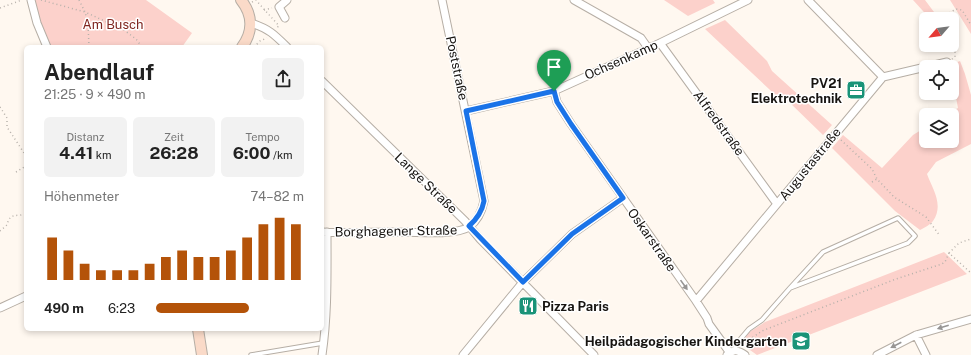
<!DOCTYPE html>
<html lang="de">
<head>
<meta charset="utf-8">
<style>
	body { margin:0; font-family:"Public Sans",sans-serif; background:#f2f2f2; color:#222; height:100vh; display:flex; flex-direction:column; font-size:15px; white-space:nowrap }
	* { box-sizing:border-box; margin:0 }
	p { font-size:13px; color:#767676 }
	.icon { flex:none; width:22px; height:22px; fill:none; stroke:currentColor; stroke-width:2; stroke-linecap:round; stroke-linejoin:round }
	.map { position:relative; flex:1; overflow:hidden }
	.drawer { position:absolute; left:24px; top:45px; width:300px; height:286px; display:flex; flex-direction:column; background:#fff; border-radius:6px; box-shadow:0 2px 6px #0003 }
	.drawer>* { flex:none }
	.needle { width:26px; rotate:242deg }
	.tools { position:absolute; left:919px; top:12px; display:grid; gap:8px }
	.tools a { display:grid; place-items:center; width:40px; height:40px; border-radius:6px; background:#fff; box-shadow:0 2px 6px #0003; font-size:20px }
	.pin { position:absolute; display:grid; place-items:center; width:34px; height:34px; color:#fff; margin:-41px -17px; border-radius:50% 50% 50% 0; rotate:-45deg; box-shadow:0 0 4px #0007 }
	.pin .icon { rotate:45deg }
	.round { display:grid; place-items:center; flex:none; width:42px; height:42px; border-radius:6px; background:#f2f2f2 }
	.headline { display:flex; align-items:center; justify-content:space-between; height:68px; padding:0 20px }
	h1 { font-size:22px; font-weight:700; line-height:30px }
	.figures { display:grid; grid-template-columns:repeat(3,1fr); gap:6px; height:68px; padding:4px 20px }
	.figures div { display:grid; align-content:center; border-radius:6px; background:#f2f2f2; text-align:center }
	.figures b { font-size:17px; font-weight:700 }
	.figures small { font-size:11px; font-weight:400 }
	.figures p { font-size:11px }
	.chart { height:112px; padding:8px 20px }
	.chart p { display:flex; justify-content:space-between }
	.chart svg { width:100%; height:72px; margin-top:4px; stroke:#b45309; stroke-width:6 }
	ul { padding:0 20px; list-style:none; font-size:13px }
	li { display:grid; grid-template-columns:64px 48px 1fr; align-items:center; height:30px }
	li i { height:10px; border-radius:5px; background:#b45309 }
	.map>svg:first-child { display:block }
	.green { fill:#fcd1cb }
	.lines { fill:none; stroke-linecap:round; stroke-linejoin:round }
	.service-casing { stroke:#b6aea5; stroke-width:5.5 }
	.minor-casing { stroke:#b6aea5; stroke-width:9 }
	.secondary-casing { stroke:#b6aea5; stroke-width:12 }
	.path { stroke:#b7b1ab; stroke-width:1.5; stroke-dasharray:1 3; stroke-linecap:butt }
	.service { stroke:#fff; stroke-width:3.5 }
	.minor { stroke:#fff; stroke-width:7 }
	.secondary { stroke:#fadac8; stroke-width:10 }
	.oneway { fill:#979594 }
	.route-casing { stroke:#fff; stroke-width:8 }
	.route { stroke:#1a73e8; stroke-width:5 }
	.labels { text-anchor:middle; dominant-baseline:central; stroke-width:3; stroke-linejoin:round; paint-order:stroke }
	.park-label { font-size:13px; fill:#802721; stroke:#fff }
	.street-label { font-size:13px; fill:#171411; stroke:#fff }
	.poi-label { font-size:13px; font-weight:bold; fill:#171411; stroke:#fff; text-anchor:end }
</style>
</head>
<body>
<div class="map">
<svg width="971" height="355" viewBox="0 0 971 355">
	<rect width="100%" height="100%" fill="#fff8f0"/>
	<path class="green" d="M35,0H146L192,33L182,47H50L39,21Z
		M664,0H713L715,3L688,16Z
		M913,0H925L934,12L933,19H929L923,11Z
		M950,0H971V34Z
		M725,20L767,61L772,71L832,125L823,135L788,101L784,103L705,29Z
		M960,61L965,74L971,95V144L936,162L927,174C933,190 944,205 933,221C930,225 924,228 920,230L895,211L832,148L843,135L882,168L913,135L926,127V141H952V115H947L958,108L952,77V67H950V65Z
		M944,252L967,274L757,355L740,343L748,333L765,322Z"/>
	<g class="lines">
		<defs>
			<path id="service" d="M734,350L738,342L749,329L762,320L790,288L823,252L898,218L915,236L908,243L790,288
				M251,355L323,343"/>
			<path id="minor" d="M31,0L37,23L47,47
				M574,0L641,38L648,48
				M808,0L883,77
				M285,18L279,7L287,0
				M251,23C269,29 274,34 287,47
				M660,43L777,204
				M322,81L465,221L480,239L594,355
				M554,91L557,102L571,124L696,301L707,318L709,324L730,353
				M466,111L554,91L660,43L748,0
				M322,232C347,233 371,232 396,232C413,232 455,236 469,227C477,221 482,211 484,201L442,0
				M696,301L883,77L947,62
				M0,308L26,296
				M916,335L926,355
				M322,355C328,314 327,274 327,232
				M463,355L523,282L572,234L623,198
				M727,355C734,349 738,350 745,355
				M877,355L916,335L971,319"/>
			<path id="secondary" d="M241,0C253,15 253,32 242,47
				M198,329L202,355"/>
		</defs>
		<use href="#service" class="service-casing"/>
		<use href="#minor" class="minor-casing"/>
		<use href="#secondary" class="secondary-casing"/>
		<path class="path" d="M41,0L85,12L88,23L89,47
			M79,0L85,12L124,30L136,39L142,47
			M252,2L256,0L279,26L276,28
			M0,8L22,0
			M264,10L272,8
			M939,19L956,9L962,10L971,25
			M951,45L955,51V57L952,59
			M254,47L260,41L267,38
			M0,107L7,118V127L26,156
			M841,140L872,169L877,179L894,197L926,217L940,236
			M16,172L26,166
			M872,182L877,179
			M0,231L7,225C10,212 16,217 26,214
			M949,253L959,243L971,239
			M746,342L762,331L777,325L896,279L942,264L945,262L949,253L971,273"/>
		<use href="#service" class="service"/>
		<use href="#minor" class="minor"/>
		<use href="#secondary" class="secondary"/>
	</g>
	<defs><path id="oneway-solid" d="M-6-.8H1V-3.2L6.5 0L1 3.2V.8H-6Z"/></defs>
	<g class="oneway">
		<use href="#oneway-solid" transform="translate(684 285) rotate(55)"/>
		<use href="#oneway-solid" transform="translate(943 327) rotate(163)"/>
		<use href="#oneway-solid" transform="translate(896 345) rotate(153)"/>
	</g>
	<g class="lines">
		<defs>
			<path id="route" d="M554,91L557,102L571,124L623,198L572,234L523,282L469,226C477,219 482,212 484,201L466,111Z"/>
		</defs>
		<use href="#route" class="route-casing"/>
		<use href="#route" class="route"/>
	</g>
	<defs>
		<symbol id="office-square" viewBox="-11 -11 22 22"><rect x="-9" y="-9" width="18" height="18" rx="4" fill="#1a9378" stroke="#fff"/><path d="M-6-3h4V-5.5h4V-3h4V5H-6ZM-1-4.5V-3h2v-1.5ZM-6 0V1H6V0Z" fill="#fff"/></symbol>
		<symbol id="restaurant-square" viewBox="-11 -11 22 22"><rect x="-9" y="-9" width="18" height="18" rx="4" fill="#1a9378" stroke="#fff"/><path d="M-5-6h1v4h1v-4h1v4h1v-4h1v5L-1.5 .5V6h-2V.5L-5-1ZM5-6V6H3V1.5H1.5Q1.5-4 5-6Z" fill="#fff"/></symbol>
		<symbol id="school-square" viewBox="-11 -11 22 22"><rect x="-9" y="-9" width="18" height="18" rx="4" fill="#1a9378" stroke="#fff"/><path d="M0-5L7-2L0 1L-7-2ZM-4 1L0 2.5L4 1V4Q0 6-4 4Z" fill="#fff"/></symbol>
	</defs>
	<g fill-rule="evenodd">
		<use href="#office-square" x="845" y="79" width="22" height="22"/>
		<use href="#restaurant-square" x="517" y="295" width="22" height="22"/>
		<use href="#school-square" x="790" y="330" width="22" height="22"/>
	</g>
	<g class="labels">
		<g class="park-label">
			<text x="113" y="24">Am Busch</text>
		</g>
		<g class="street-label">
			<text transform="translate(621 60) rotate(-24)">Ochsenkamp</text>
			<text transform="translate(457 68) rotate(78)">Poststraße</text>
			<text transform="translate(719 123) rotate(54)">Alfredstraße</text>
			<text transform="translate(810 164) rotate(-51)">Augustastraße</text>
			<text transform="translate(426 183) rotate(44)">Lange Straße</text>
			<text transform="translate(396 231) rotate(-1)">Borghagener Straße</text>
			<text transform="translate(652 240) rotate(55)">Oskarstraße</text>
		</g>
		<g class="poi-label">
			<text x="842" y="83">PV21<tspan x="842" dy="15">Elektrotechnik</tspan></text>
			<text x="542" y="306" text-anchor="start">Pizza Paris</text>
			<text x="787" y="341">Heilpädagogischer Kindergarten</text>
		</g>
	</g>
</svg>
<div class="tools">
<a><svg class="needle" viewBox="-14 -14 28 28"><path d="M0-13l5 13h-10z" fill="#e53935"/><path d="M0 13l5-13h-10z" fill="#767676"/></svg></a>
<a><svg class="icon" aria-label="locate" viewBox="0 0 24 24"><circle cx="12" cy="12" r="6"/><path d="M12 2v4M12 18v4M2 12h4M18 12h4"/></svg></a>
<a><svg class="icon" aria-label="layers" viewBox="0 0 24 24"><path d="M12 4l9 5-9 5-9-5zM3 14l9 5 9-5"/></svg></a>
</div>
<div class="pin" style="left:554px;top:91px;background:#1e9e55"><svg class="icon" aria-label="arrive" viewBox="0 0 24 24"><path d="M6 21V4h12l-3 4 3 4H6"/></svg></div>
<section class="drawer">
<div class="headline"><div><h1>Abendlauf</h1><p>21:25 · 9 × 490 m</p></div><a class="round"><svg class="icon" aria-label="share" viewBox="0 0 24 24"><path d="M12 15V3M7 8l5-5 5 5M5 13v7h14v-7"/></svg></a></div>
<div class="figures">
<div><p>Distanz</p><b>4.41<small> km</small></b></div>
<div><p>Zeit</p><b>26:28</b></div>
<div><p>Tempo</p><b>6:00<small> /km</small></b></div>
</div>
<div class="chart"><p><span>Höhenmeter</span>74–82 m</p>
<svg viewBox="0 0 160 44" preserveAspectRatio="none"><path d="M5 44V18M15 44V26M25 44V34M35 44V38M45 44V38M55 44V38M65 44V34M75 44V30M85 44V26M95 44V30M105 44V30M115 44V26M125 44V18M135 44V10M145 44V6M155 44V10"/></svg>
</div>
<ul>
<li><b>490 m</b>6:23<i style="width:63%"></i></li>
</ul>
</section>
</div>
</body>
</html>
